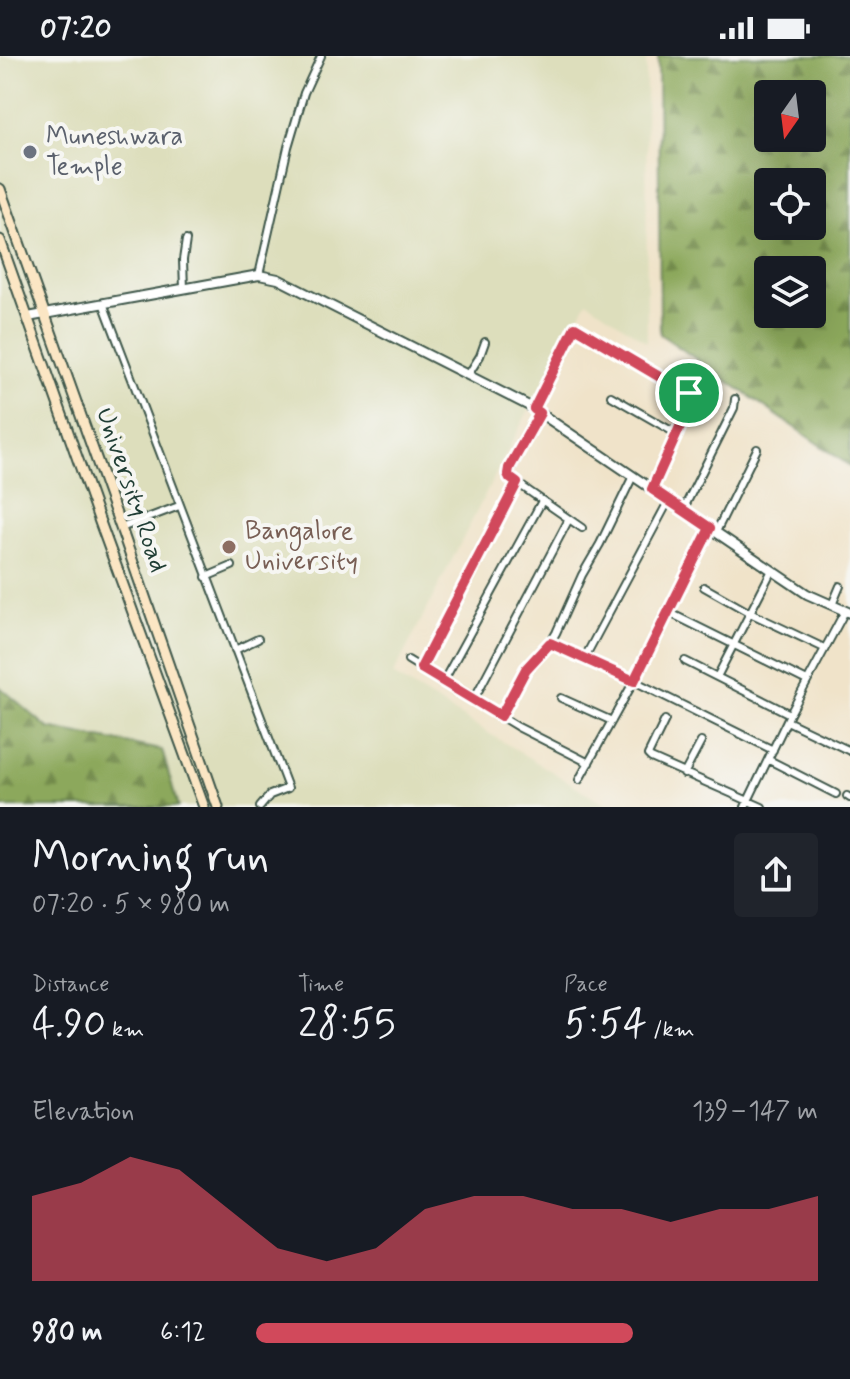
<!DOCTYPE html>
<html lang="en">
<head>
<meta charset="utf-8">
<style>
	body { margin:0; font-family:Mynerve,sans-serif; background:#20242c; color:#f1f3f6; height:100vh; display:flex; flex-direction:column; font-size:30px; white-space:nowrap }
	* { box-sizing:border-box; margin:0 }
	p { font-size:26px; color:#9ea1a6 }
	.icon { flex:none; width:44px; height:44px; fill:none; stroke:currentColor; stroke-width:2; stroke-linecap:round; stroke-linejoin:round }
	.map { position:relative; height:751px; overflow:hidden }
	.side { display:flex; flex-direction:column; background:#171b24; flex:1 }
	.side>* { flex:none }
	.needle { width:52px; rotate:194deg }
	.controls { position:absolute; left:754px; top:24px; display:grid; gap:16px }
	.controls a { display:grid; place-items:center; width:72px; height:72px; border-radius:8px; background:#171b24; box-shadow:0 8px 32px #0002; font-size:40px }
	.pin { position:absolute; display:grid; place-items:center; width:68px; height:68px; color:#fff; margin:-34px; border:4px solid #fff; border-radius:50%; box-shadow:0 2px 8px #0007 }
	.round { display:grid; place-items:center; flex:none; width:84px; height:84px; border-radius:8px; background:#20242c }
	.headline { display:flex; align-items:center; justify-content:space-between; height:136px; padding:0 32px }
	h1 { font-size:44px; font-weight:600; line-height:60px }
	.metrics { display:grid; grid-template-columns:repeat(3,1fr); gap:12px; height:136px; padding:8px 32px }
	.metrics div { display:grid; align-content:center }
	.metrics b { font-size:40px; font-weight:600 }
	.metrics small { font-size:22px; font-weight:400 }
	.metrics p { font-size:22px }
	.chart { height:224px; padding:16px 32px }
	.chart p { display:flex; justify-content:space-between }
	.chart svg { width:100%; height:144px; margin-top:8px; fill:#d1495b; opacity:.7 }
	ul { padding:0 32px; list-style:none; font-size:26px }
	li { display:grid; grid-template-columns:128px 96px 1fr; align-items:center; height:60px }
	li i { height:20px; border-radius:10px; background:#d1495b }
	.status { display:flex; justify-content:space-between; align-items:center; height:56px; padding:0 40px; background:#171b24; direction:ltr }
	.status svg { height:22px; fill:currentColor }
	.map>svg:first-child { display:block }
	.built { fill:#dddebc }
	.forest { fill:url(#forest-firs); stroke:#567248; stroke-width:2; fill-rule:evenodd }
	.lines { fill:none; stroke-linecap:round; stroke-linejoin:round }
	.minor-casing { stroke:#3e564a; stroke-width:10 }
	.tertiary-casing { stroke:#3e564a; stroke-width:12 }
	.secondary-casing { stroke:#3e564a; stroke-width:13 }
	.minor { stroke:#fff; stroke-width:6 }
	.tertiary { stroke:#fff; stroke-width:8 }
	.secondary { stroke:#fbe6c4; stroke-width:9 }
	.route-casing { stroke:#fff; stroke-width:16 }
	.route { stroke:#d1495b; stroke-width:10 }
	.worship-dot { fill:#6b7280; stroke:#f6f6f2; stroke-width:3 }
	.education-dot { fill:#8d6e63; stroke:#f6f6f2; stroke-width:3 }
	.labels { text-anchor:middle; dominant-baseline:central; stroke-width:8; stroke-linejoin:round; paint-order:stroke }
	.worship-label { font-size:26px; fill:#5b616d; stroke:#f6f6f2; text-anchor:start }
	.street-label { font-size:26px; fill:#1f3d34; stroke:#f6f6f2 }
	.education-label { font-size:26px; fill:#785e54; stroke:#f6f6f2; text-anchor:start }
</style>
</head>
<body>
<div class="status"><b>07:20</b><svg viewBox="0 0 49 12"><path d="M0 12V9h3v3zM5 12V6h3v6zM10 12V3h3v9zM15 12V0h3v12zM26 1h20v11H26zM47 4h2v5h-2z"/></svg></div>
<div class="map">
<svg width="850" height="751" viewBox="0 0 850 751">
	<defs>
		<pattern id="forest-firs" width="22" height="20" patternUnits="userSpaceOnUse" patternTransform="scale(2)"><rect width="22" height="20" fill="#8ca85b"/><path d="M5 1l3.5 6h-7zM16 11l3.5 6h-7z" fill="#728a4c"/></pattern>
	</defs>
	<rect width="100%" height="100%" fill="#f6f6f2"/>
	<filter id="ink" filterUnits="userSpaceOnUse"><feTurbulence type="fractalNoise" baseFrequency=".0125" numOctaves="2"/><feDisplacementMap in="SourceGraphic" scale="16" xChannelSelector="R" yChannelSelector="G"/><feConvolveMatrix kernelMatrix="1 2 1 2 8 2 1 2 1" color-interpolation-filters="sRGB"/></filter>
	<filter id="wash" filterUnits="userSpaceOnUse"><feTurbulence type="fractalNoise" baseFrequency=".006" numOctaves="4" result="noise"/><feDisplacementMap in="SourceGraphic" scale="32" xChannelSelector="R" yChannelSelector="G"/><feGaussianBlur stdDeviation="1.8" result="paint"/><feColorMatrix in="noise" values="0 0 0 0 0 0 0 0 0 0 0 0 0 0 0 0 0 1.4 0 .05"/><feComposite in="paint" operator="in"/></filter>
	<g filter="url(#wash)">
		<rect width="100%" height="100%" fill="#f0e3c9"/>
		<path class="built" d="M0,0H646L647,286L587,245L524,363L393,619L610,751H0Z"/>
		<path class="forest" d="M658,0H850V410L660,278ZM768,38H812V82H768ZM768,126H812V170H768ZM768,214H812V258H768Z
			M0,631L48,672L162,694L178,751H0Z"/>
	</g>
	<g filter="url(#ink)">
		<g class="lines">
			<defs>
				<path id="minor" d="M259,219L288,91L304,37L321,0
					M184,233L183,204L186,184
					M103,247L288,732L270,739L260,751
					M468,319L480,300L485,286
					M611,340L677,378
					M534,353L575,271L689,337L692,340V344L652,433
					M540,357L508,418L510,422L582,472
					M683,454L734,352L735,343
					M121,472L179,450
					M716,476L757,393
					M206,521L232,510
					M704,531L750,557L824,592
					M832,549L840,530
					M668,556L807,625
					M550,587L634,625L773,694
					M235,594L258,583
					M584,603L669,444
					M408,604L518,671L589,707
					M685,605L790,658
					M421,612L517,427
					M717,621L772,514
					M443,626L542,445
					M561,642L612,665
					M474,643L569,463
					M501,660L526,613L550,587L556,577L582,519L600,488L633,420
					M665,664L648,699L651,702L762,751
					M787,665L850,695
					M769,704L836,738
					M684,718L701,686
					M579,724L634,625L710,472
					M847,740L850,742
					M745,751L790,658L845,555"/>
				<path id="tertiary" d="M28,261L259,219L278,223L531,351L807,538L850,557"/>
				<path id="secondary" d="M0,133L121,472L218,751
					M0,184L100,466L204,751"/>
			</defs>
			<use href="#minor" class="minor-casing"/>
			<use href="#tertiary" class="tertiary-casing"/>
			<use href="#secondary" class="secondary-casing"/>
			<use href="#minor" class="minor"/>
			<use href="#tertiary" class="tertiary"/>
			<use href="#secondary" class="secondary"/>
		</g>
	</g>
	<g class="lines" filter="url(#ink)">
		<defs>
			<path id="route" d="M575,271L692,340V344L652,433L710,472L634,625L550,587L526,613L501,660L421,612L517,427L510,422L508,418L509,412L540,357L534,353Z"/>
		</defs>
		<use href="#route" class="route-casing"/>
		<use href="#route" class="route"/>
	</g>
	<circle class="worship-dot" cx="30" cy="96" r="8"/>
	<circle class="education-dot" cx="229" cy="491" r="8"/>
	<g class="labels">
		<g class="worship-label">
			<text x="46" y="81">Muneshwara<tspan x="46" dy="30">Temple</tspan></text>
		</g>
		<g class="street-label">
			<text transform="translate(131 434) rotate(71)">University Road</text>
		</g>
		<g class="education-label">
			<text x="245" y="476">Bangalore<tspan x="245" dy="30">University</tspan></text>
		</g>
	</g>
</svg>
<div class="controls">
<a><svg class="needle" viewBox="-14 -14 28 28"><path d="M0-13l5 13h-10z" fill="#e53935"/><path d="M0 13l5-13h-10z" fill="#9ea1a6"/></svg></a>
<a><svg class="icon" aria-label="locate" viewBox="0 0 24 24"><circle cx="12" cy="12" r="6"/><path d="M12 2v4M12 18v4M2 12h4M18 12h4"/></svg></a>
<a><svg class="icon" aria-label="layers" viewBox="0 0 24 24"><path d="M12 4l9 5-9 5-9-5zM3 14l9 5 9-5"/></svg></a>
</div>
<div class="pin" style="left:689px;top:337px;background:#1e9e55"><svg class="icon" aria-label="arrive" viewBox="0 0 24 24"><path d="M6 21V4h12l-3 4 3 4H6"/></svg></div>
</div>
<section class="side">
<div class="headline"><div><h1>Morning run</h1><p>07:20 · 5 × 980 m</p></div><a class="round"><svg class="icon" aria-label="share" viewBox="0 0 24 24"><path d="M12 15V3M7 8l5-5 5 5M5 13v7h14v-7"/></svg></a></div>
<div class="metrics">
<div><p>Distance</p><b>4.90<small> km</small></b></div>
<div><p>Time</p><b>28:55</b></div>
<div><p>Pace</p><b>5:54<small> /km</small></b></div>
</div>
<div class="chart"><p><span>Elevation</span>139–147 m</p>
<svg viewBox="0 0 160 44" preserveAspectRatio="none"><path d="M0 44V18L10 14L20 6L30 10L40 22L50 34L60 38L70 34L80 22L90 18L100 18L110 22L120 22L130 26L140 22L150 22L160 18V44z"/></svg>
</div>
<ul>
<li><b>980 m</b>6:12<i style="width:67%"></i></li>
</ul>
</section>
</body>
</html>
